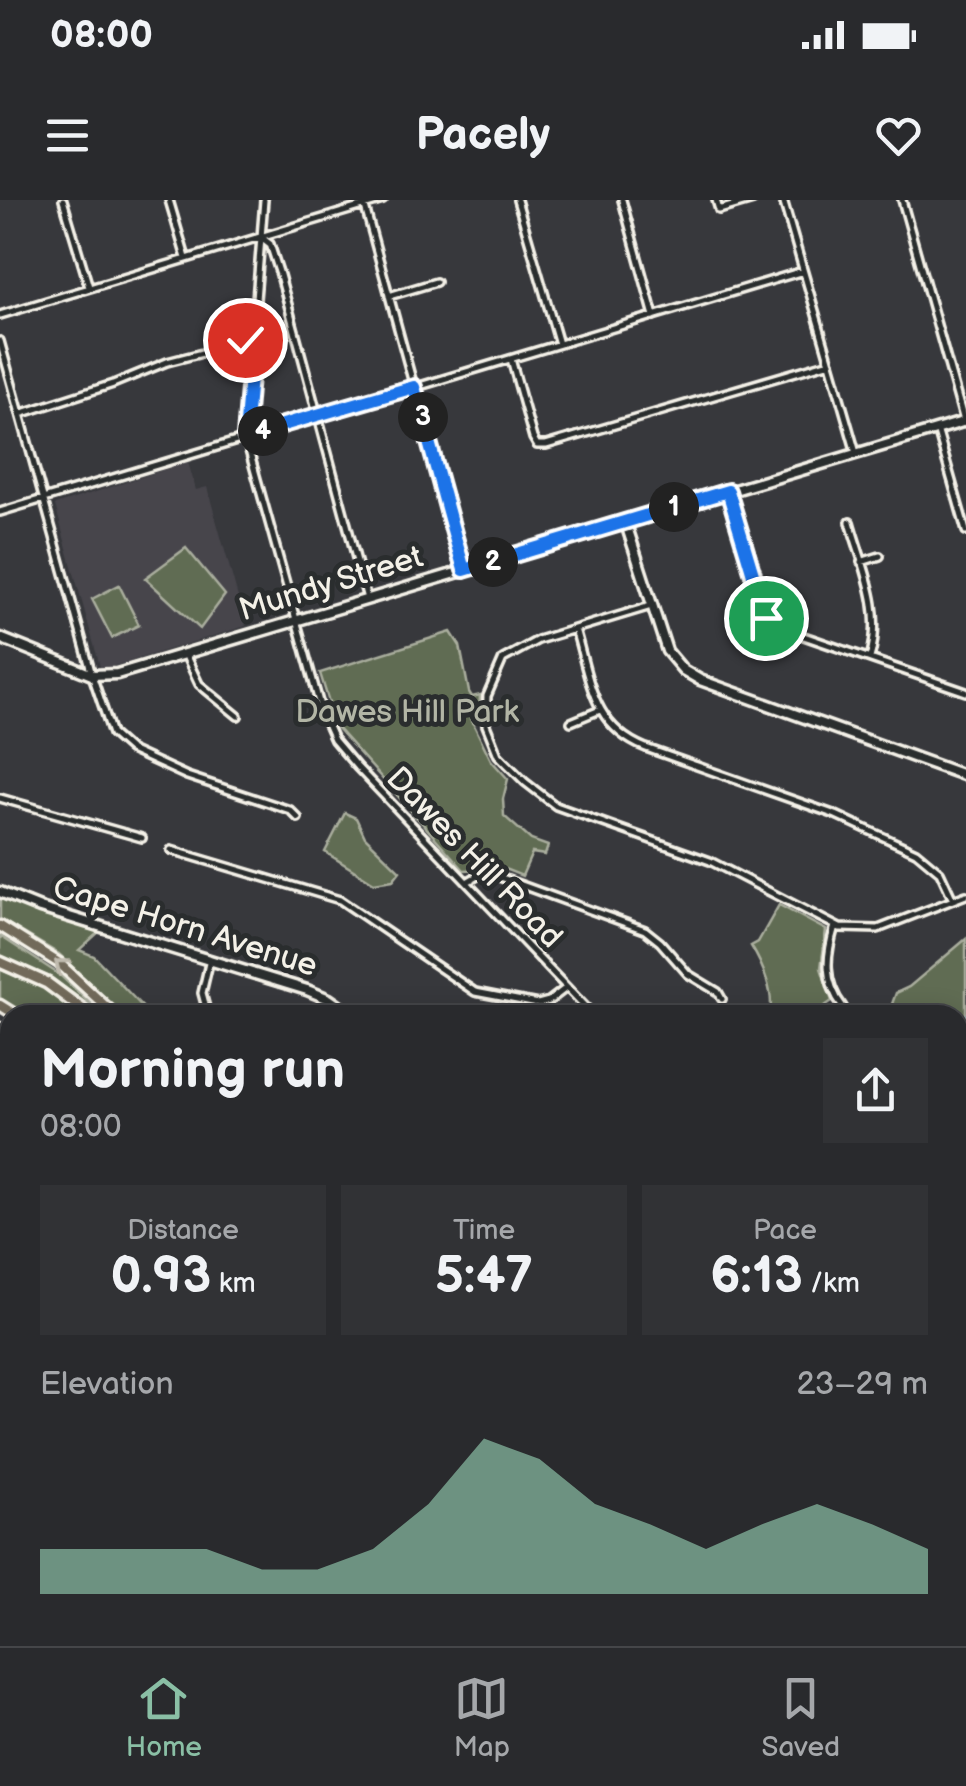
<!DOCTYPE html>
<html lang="en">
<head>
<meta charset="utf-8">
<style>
	body { margin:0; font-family:"Balsamiq Sans",sans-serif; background:#313235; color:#f1f3f6; height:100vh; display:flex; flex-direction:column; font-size:38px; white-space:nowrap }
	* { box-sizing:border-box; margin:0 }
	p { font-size:32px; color:#a5a7aa }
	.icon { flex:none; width:55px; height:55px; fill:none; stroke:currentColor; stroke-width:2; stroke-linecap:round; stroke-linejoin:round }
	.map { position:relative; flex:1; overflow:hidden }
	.drawer { position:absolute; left:0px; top:805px; width:968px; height:642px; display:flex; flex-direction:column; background:#292a2d; border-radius:30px 30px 0 0; box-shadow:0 5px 25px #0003,0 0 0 2px #454649 }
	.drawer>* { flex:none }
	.pin { position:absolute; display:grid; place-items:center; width:85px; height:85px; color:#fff; margin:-42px; border:5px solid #fff; border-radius:50%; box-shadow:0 2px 10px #0007 }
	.km { position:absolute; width:50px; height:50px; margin:-25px; border-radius:50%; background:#222; color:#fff; font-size:28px; line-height:50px; text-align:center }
	.round { display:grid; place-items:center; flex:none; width:105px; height:105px; border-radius:0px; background:#313235 }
	.headline { display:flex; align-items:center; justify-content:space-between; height:170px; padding:0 40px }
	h1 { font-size:55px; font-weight:700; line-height:75px }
	.metrics { display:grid; grid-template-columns:repeat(3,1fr); gap:15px; height:170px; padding:10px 40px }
	.metrics div { display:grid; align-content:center; border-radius:0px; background:#313235; text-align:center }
	.metrics b { font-size:50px; font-weight:700 }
	.metrics small { font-size:28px; font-weight:400 }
	.metrics p { font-size:28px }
	.chart { height:280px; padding:20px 40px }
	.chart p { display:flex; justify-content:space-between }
	.chart svg { width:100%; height:180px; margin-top:10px; fill:#8abfa5; opacity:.7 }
	.status { display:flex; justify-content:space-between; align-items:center; height:70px; padding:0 50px; background:#292a2d; direction:ltr }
	.status svg { height:28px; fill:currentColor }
	header { display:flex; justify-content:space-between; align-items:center; height:130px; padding:0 40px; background:#292a2d; font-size:45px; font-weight:700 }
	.tabs { display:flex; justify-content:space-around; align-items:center; height:140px; border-top:2px solid #454649; background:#292a2d; font-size:28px; color:#a5a7aa }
	.tabs a { display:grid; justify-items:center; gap:5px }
	.tabs .active { color:#8abfa5 }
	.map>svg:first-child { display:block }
	.built { fill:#47454c }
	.green { fill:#616c53; stroke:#aaae9e; stroke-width:2.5 }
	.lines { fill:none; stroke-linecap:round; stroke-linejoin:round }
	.stream { stroke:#929fa3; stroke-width:2.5 }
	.street-casing { stroke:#f4f1e8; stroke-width:12 }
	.secondary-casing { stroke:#f4f1e8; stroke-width:15 }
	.primary-casing { stroke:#f4f1e8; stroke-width:15 }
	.highway-casing { stroke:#f4f1e8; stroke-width:16 }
	.street { stroke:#2a2d2e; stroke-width:5 }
	.secondary { stroke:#2a2d2e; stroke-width:8 }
	.primary { stroke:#726b5a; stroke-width:8 }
	.highway { stroke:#726b5a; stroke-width:9 }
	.rail { stroke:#f4f1e8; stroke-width:2.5 }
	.oneway { stroke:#c0bbaf }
	.route-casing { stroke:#fff; stroke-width:20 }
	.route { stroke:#1a73e8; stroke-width:12 }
	.labels { text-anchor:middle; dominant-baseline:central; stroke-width:10; stroke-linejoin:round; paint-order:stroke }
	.street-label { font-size:32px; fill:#f4f1e8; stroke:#2a2d2e }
	.park-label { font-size:32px; fill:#b2b5a5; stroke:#2a2d2e }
</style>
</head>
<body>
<div class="status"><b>08:00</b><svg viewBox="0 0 49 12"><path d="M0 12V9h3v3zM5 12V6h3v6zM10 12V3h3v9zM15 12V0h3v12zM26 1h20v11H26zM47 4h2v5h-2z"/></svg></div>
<header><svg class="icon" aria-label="menu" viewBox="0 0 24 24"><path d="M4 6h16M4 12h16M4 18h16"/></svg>Pacely<svg class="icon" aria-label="heart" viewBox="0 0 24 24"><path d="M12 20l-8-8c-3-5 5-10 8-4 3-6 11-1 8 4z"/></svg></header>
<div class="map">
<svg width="966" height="1446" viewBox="0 0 966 1446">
	<rect width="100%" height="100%" fill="#37383c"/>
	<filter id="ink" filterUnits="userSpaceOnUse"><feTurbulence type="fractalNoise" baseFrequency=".01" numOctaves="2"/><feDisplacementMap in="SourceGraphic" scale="20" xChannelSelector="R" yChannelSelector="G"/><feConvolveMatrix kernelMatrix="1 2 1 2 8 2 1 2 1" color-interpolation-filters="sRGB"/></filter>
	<g filter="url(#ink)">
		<path class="built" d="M188,262L196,290L207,287L246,426L101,470L55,305Z
			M0,904L10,912V1438H427L401,1446H0Z
			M576,1438H744L756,1446H567Z"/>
		<path class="green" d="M186,348L225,395L200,429L145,378Z
			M119,385L139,425L112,438L92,399Z
			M451,432L460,446L469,492L472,497L480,495L479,514L471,519L491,560L508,579L503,599L504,616L531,640L548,646L545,655L532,653L522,676L502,668L464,670L337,528L320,473Z
			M345,613L356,618L365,637L400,671L393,680L374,683L325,652Z
			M0,696L100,731L79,750L94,756L150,815H123L59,754L0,719Z
			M779,705L826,730L821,768L832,801L812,815H769C776,795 762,764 751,746L758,742Z
			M0,736L60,775L102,815L52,778L0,756Z
			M966,739V903H958V815H888L896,793L909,787Z
			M0,769L44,788L81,815H24L0,799Z
			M958,1311L966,1317V1395L958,1391Z"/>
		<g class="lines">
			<path class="stream" d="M958,826L966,814
				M0,886L10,885
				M789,1438L801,1446"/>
			<defs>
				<path id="street" d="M63,0L89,87
					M169,0L186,58
					M264,0L245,236L322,513L334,540L357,567L593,815
					M517,0L559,144
					M622,0L654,116
					M716,0L719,10L753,0
					M783,0L856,253
					M902,0L964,221
					M365,7L464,371
					M261,37L270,44L280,75L367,399
					M389,96L436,82
					M0,115L383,0
					M0,141L92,475L112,534L130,550L187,576L290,610L298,618
					M511,159L533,238L537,245H546L830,162
					M20,214L113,184L167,162L253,140
					M937,229L966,331
					M728,291L769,424L966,492
					M0,312L803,71
					M850,322C863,368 884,410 870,458
					M861,362L880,356
					M651,406L538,440L503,459L487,496L486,525L498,555L525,582L556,606L710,661L840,728L878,729L966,695
					M575,429C590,479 592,527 646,548L836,615L916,652L940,672L953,700
					M185,454L199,484L238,516
					M571,522L600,510
					M0,598L142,638
					M171,650L340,700L475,792L538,804L549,801L566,788
					M467,682L479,675H494L645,730L660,742L688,774L718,792L722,799
					M835,726C826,756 823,781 843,807
					M208,815L202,793L210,759
					M0,1192L10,1189
					M301,1438L304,1446
					M909,1438L914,1446
					M43,1446L73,1438"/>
				<path id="secondary" d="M625,321L667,451L683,470L700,480L966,576
					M0,438L92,475L117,474L966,221
					M0,692L40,708L307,790L329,799L352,815
					M958,1175L966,1182"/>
				<path id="primary" d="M0,726L59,763L115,815
					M0,805L16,815
					M0,828L10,836
					M804,1438L816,1446
					M824,1438L835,1446
					M866,1438L876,1446
					M458,1446L483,1438
					M502,1446L519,1438"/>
				<path id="highway" d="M0,762L47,783L90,815
					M0,875H10
					M853,1438L864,1446"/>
			</defs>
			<use href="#street" class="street-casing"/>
			<use href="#secondary" class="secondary-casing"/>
			<use href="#primary" class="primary-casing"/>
			<use href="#highway" class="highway-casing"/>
			<use href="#street" class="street"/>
			<use href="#secondary" class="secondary"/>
			<use href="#primary" class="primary"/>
			<use href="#highway" class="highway"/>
			<path class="rail" d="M0,855L10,863
				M767,1438L779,1446"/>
		</g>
		<defs><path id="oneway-chevron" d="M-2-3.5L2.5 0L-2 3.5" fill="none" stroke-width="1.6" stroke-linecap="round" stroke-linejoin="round" transform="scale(2.5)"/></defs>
		<use class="oneway" href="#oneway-chevron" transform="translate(61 765) rotate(-142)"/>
	</g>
	<g class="lines" filter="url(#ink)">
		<defs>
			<path id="route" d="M245,140H253L245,236L414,187L464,370L728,291L766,418"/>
		</defs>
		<use href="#route" class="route-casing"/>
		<use href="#route" class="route"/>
	</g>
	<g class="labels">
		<g class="street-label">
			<text transform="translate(331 384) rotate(-17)">Mundy Street</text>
			<text transform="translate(474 658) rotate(46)">Dawes Hill Road</text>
			<text transform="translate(185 727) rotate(17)">Cape Horn Avenue</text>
		</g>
		<g class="park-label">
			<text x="407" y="512">Dawes Hill Park</text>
		</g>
	</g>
</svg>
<div class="pin" style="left:766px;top:418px;background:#1e9e55"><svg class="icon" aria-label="arrive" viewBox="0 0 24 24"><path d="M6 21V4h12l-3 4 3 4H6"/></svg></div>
<div class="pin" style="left:245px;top:140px;background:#d93025"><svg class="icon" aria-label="check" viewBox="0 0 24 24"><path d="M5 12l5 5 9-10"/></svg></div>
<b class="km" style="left:674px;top:307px">1</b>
<b class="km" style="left:493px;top:362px">2</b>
<b class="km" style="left:423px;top:217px">3</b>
<b class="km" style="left:263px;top:231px">4</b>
<section class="drawer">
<div class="headline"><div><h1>Morning run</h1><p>08:00</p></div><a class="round"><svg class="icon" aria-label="share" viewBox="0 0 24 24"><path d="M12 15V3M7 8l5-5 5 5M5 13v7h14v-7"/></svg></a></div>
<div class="metrics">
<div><p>Distance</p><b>0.93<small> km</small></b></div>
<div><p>Time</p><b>5:47</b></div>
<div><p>Pace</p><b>6:13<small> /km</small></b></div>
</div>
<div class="chart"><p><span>Elevation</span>23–29 m</p>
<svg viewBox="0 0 160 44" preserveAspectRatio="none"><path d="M0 44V33L10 33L20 33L30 33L40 38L50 38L60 33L70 22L80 6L90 11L100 22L110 27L120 33L130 27L140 22L150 27L160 33V44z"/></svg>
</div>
</section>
</div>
<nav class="tabs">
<a class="active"><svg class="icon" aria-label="home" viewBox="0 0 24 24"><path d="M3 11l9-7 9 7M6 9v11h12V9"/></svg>Home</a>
<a><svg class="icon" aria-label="map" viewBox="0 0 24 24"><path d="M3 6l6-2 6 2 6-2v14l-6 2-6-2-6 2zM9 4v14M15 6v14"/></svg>Map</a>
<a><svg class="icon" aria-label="saved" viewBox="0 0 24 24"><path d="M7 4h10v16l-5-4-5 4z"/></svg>Saved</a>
</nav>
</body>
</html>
